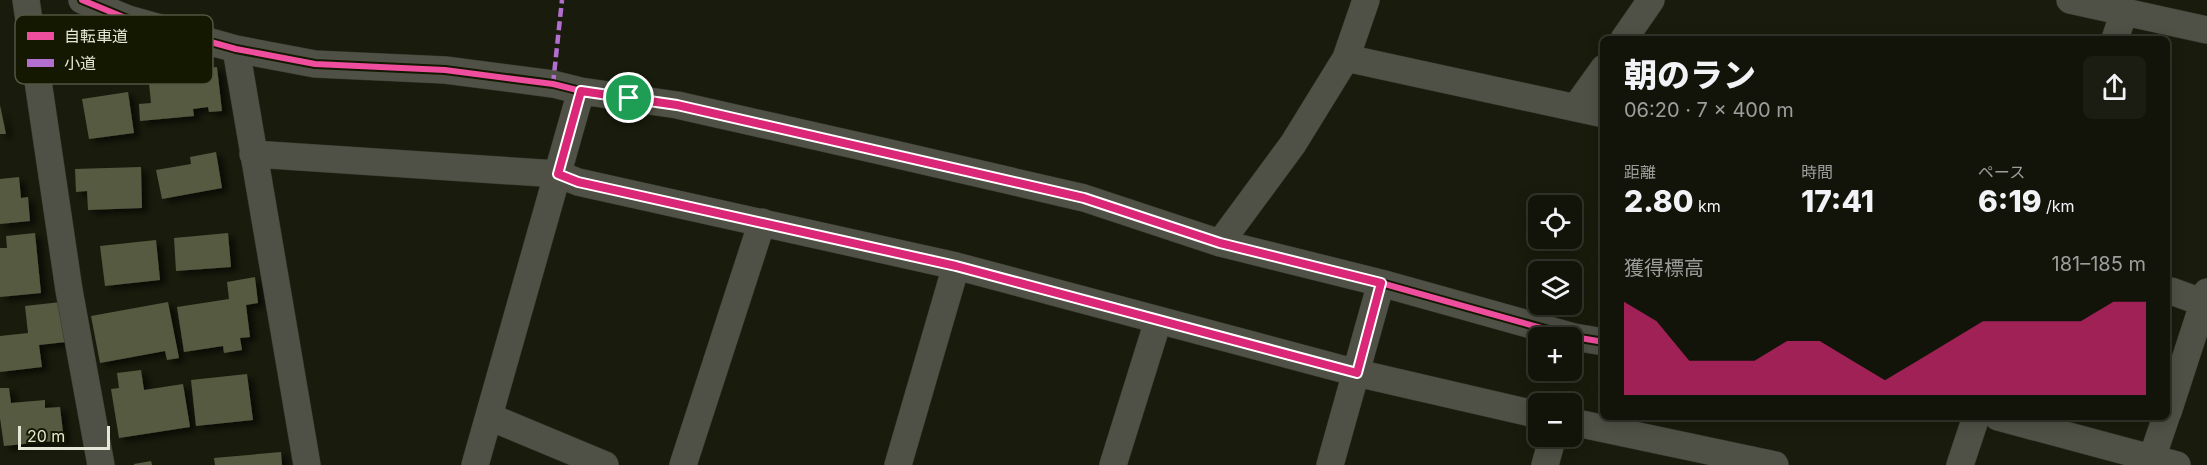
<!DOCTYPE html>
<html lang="ja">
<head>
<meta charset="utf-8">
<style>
	body { margin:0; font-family:Inter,"Noto Sans JP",sans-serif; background:#1c1d12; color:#f1f3f6; height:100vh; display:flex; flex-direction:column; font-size:22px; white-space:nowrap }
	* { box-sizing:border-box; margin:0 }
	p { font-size:20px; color:#9d9e9c }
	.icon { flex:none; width:33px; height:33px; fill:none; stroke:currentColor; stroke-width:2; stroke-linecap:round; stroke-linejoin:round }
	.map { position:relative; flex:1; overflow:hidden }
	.drawer { position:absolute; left:1600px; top:36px; width:570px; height:384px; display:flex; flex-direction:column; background:#131409; border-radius:9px; box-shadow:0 3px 15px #0003,0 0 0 2px #32332a }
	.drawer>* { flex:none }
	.fabs { position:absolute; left:1528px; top:195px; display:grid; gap:12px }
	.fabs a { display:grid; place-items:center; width:54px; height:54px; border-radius:9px; background:#131409; box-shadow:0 3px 15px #0003,0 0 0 2px #32332a; font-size:30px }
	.scale { position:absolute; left:18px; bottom:15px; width:92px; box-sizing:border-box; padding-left:6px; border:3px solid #e4e8d7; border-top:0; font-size:16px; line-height:21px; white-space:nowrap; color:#e4e8d7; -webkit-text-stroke:4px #141800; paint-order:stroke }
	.pin { position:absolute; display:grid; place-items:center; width:51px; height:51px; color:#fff; margin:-26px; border:3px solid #fff; border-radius:50%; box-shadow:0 2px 6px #0007 }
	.round { display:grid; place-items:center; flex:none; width:63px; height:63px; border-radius:9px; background:#1c1d12 }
	.summary { display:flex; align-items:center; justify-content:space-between; height:102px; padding:0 24px }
	h1 { font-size:33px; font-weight:800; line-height:45px }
	.stats { display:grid; grid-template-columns:repeat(3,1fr); gap:9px; height:102px; padding:6px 24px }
	.stats div { display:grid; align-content:center }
	.stats b { font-size:30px; font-weight:800 }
	.stats small { font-size:16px; font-weight:400 }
	.stats p { font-size:16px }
	.chart { height:168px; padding:12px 24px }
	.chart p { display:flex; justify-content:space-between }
	.chart svg { width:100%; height:108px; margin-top:6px; fill:#db2777; opacity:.7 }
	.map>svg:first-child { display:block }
	.building { fill:#565a41; filter:url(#shadow) }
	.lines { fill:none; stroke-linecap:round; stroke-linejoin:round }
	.street-casing { stroke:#35372c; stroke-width:28 }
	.street { stroke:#4f5146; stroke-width:27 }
	.quiet { stroke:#b36fd0; stroke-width:4.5; stroke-dasharray:9 4.5; stroke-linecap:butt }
	.cycleway-casing { stroke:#141800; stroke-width:10 }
	.cycleway { stroke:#ef4d9e; stroke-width:6 }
	.route-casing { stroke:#fff; stroke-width:12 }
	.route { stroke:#db2777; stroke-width:8 }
	.key { fill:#141800; stroke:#525640; stroke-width:1.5 }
	.key-label { font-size:16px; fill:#e4e8d7 }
</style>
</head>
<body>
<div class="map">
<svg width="2207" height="465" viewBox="0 0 2207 465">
	<defs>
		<filter id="shadow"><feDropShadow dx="6" dy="4" stdDeviation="3" flood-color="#0009"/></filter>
	</defs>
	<rect width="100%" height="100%" fill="#191b0c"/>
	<path class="building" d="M217,67L222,111L209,112L208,107L193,109L194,116L140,121L139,104L151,103L148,73L168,72L169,80L199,77L198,69Z
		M128,92L134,133L89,139L82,99Z
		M0,105L6,134H0Z
		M216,152L222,188L162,199L156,170L191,164L190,157Z
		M141,167L142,208L88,210L87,191L76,192L75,169Z
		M19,177L21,198L28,197L30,221L0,224V179Z
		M35,233L41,293L0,297V248H7L6,236Z
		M228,233L231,267L176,271L174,238Z
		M156,240L160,280L105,286L100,246Z
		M255,277L258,303L246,305L250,337L240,338L242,350L224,353L223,346L184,352L177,307L229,299L227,282Z
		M61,302L66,342L39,345L42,367L0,372V336L28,333L25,306Z
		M168,302L179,358L167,360L165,351L100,363L91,316Z
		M141,370L144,390L183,384L190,427L119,438L111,389L119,388L117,373Z
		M247,374L253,420L196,426L191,380Z
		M0,388H9L11,403L45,400V408L60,407L64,440L4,446L0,418Z
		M281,452L282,465H215L214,458Z
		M151,461L152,465H134V464Z"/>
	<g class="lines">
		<defs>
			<path id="street" d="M26,0L69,290L101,465
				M82,0L128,19L236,49L315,64L445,70L553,84L581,91L677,105L881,151L1084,198L1220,243L1381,283L1574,337L1604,342
				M2070,0L2207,30
				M1624,39L1651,0
				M2115,39L2124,12
				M236,49L307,465
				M1346,58L1604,114
				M1576,107L1604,68
				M253,154L558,174L578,182L956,266L1357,373L1539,415
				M1220,243L1293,144L1346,58L1366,0
				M2171,291L2207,304
				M2168,412L2207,292
				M490,417L605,465
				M1998,417L2177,465
				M1572,422L1775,465
				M2152,458L2166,417
				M475,465L581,91
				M683,465L762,222
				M898,465L956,266
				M1113,465L1158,321
				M1330,465L1381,283
				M1545,465L1553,436
				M1960,465L1976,417"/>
		</defs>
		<use href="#street" class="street-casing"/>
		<use href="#street" class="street"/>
		<path class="quiet" d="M553,84L562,0"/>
		<defs>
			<path id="cycleway" d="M82,0L128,19L236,49L315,64L445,70L553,84L581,91L677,105L881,151L1084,198L1220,243L1381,283L1574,337L1604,342"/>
		</defs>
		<use href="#cycleway" class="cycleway-casing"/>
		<use href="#cycleway" class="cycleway"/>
	</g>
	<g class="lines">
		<defs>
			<path id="route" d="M581,91L677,105L1084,198L1220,243L1381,283L1357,373L956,266L578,182L558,174Z"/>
		</defs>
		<use href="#route" class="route-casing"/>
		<use href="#route" class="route"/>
	</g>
	<rect x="15" y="15" width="198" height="69" rx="9" class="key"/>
	<rect x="27" y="32" width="27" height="8" fill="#ef4d9e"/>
	<rect x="27" y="59" width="27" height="8" fill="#b36fd0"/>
	<g class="key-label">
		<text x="64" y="42">自転車道</text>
		<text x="64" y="69">小道</text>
	</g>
</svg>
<div class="fabs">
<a><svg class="icon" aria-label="locate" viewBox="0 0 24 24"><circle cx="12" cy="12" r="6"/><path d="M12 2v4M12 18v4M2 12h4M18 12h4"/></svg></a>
<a><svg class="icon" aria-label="layers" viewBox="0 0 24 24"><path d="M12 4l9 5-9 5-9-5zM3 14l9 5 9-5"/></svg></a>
<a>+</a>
<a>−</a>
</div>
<div class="scale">20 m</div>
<div class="pin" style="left:629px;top:98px;background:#1e9e55"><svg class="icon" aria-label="arrive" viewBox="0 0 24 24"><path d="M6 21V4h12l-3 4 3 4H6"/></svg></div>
<section class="drawer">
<div class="summary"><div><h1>朝のラン</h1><p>06:20 · 7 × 400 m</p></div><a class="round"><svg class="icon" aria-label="share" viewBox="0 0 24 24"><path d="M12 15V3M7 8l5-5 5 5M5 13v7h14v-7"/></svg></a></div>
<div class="stats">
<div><p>距離</p><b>2.80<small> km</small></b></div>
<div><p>時間</p><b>17:41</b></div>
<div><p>ペース</p><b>6:19<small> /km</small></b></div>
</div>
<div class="chart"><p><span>獲得標高</span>181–185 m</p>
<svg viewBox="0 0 160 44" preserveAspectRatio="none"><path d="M0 44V6L10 14L20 30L30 30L40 30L50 22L60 22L70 30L80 38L90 30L100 22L110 14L120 14L130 14L140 14L150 6L160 6V44z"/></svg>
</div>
</section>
</div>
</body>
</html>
